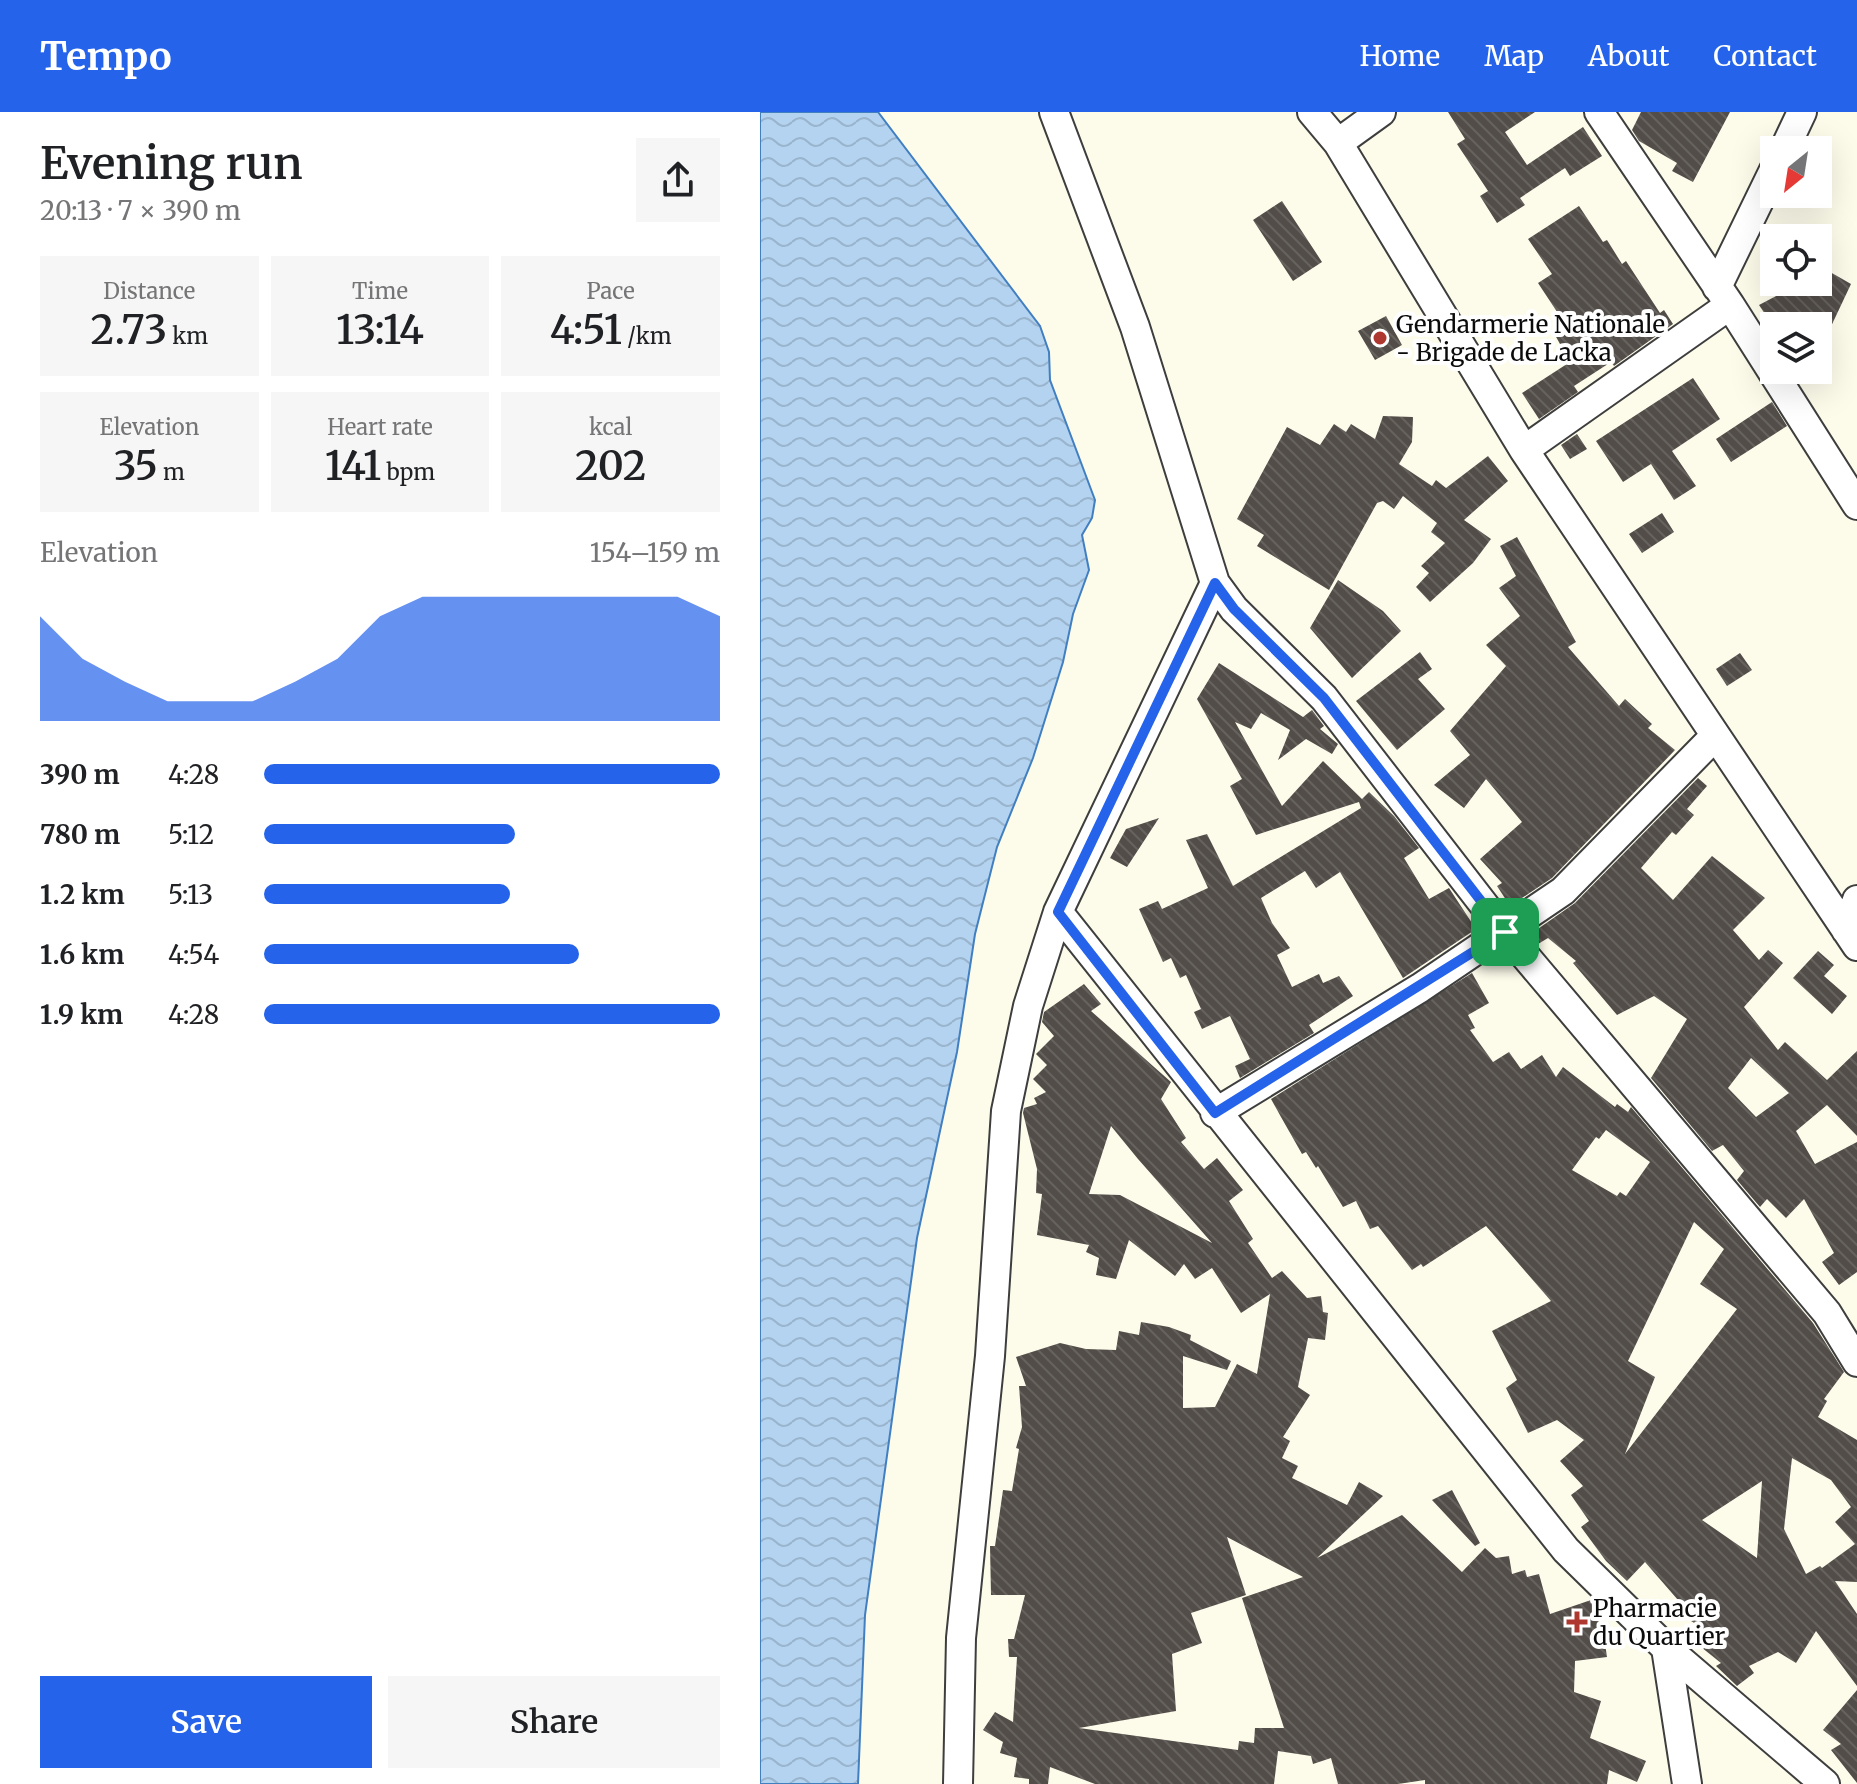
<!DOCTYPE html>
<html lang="en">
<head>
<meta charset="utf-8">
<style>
	body { margin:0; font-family:Merriweather,serif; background:#f6f6f6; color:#202124; height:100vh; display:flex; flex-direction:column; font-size:30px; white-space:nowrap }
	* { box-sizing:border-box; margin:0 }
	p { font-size:26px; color:#757577 }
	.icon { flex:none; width:44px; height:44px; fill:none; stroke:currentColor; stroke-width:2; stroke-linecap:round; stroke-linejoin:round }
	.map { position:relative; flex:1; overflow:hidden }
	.details { display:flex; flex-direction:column; background:#fff; width:760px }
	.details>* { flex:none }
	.needle { width:52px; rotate:210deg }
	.buttons { position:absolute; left:1000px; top:24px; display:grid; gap:16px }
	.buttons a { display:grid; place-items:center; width:72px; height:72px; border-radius:0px; background:#fff; box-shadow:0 8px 32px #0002; font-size:40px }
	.pin { position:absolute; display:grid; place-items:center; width:68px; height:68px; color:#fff; margin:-34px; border-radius:16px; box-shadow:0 4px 12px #0006 }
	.round { display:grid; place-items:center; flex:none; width:84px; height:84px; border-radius:0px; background:#f6f6f6 }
	.headline { display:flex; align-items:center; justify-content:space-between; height:136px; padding:0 40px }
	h1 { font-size:44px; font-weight:600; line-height:60px }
	.stats { display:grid; grid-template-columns:repeat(3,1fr); gap:12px; height:136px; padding:8px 40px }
	.stats div { display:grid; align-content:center; border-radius:0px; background:#f6f6f6; text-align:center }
	.stats b { font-size:40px; font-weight:600 }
	.stats small { font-size:22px; font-weight:400 }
	.stats p { font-size:22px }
	.chart { height:224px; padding:16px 40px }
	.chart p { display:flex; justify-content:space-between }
	.chart svg { width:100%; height:144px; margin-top:8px; fill:#2563eb; opacity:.7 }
	.action { display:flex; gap:16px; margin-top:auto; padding:16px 40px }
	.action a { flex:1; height:92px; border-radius:0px; background:#2563eb; color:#fff; font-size:32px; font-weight:600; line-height:92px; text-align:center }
	.action a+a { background:#f6f6f6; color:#202124 }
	ul { padding:0 40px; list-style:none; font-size:26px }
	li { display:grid; grid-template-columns:128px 96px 1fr; align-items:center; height:60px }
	li i { height:20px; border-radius:10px; background:#2563eb }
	header { display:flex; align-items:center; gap:48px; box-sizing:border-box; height:112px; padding:0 40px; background:#2563eb; color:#fff }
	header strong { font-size:38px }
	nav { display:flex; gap:44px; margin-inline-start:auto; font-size:28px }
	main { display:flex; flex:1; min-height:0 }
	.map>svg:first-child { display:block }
	.water { fill:url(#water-waves); stroke:#417fc1; stroke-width:2 }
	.building { fill:url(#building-back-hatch); fill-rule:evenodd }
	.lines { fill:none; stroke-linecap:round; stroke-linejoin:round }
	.street-casing { stroke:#3e3e3e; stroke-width:32 }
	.street { stroke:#fff; stroke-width:28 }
	.route-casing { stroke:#fff; stroke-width:16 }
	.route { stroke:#2563eb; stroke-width:10 }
	.poi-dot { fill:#ae3830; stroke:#fff; stroke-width:3 }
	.labels { text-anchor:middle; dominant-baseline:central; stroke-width:8; stroke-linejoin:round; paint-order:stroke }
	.poi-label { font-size:24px; fill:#0b0b0b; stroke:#fff; text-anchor:start }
</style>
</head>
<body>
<header>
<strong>Tempo</strong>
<nav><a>Home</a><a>Map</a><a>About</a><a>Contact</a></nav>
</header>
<main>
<section class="details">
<div class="headline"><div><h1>Evening run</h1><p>20:13 · 7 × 390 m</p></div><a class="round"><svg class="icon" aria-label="share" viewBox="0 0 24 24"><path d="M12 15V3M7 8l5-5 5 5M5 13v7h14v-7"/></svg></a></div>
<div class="stats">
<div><p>Distance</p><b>2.73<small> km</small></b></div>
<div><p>Time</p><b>13:14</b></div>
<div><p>Pace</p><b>4:51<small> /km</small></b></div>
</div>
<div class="stats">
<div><p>Elevation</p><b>35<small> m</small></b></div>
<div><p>Heart rate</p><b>141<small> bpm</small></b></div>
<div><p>kcal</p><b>202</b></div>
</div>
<div class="chart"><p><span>Elevation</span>154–159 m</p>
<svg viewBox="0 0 160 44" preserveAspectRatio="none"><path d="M0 44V12L10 25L20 32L30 38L40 38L50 38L60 32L70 25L80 12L90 6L100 6L110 6L120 6L130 6L140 6L150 6L160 12V44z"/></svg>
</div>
<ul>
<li><b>390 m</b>4:28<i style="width:100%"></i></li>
<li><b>780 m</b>5:12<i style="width:55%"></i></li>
<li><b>1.2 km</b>5:13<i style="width:54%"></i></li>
<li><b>1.6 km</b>4:54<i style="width:69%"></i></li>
<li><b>1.9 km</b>4:28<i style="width:100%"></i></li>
</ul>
<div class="action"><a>Save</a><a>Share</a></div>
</section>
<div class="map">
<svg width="1097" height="1672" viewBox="0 0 1097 1672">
	<defs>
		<pattern id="water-waves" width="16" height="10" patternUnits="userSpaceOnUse" patternTransform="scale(2)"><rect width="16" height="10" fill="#b4d3f0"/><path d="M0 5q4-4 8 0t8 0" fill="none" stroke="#99b4cc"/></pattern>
		<pattern id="building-back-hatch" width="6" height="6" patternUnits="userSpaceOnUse" patternTransform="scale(2)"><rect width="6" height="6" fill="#524d48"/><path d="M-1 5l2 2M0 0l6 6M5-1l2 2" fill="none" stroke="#66625e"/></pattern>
	</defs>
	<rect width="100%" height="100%" fill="#fdfceb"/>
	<path class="water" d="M0,0H118L280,214L289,240L290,268L335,388L332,406L322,423L329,458L313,502L303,550L273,646L237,735L215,822L197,940L157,1126L105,1503L98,1672H0Z"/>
	<path class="building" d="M688,0H775L745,20L767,53L823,15L842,44L810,64L805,56L760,86L765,93L737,111L720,84L728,79L697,32L705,27Z
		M881,0H970L933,70L912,59L917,51L879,29L872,18Z
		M522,89L562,150L533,169L493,108Z
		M819,94L843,130L847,128L862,152L866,149L900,201L904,198L913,212L854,254L851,250L814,274L818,280L779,307L762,281L810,250L795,223L807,215L778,171L792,162L768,127Z
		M1058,153L1091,172L1058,242V214H1013L999,193L1026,179L1031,170H1058Z
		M626,204L642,233L615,248L598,219Z
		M933,266L960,307L912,339L936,374L914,388L891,352L863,370L836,329Z
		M1012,290L1027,314L971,350L956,327Z
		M623,304L653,305L652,330L639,352L672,374L676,368L686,376L728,344L748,369L704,408L731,427L713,451L670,490L656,475L669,461L661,454L685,431L671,420L677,411L643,384L634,397L623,389L617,391L569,478L497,434L504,423L477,407L527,315L560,333L574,312L586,320L591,312L615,327Z
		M817,322L827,337L810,347L801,333Z
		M902,401L914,420L882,441L869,422Z
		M757,425L816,530L808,535L859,594L865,587L892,612L888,616L915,638L792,766L750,794L737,774L742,771L720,747L762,710L726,667L704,696L674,673L710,643L690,619L746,554L726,533L760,504L739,476L756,464L740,434Z
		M578,468L623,499L641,519L592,566L550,516Z
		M660,540L672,557L658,567L685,597L637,638L596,589Z
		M980,541L992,558L967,574L956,557Z
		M459,551L543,605L552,598L564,614L560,617L578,632L572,642L546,627L518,648L530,618L501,601L491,617L475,610L522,694L563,649L602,687L609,680L634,704L659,736L644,746L669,787L689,776L712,811L715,809L719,815L643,866L580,760L556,776L545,759L501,786L512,811L530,836L517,843L532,875L559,862L563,871L579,864L593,884L549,913L554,921L480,966L475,954L490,947L470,904L442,917L434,900L441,897L426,863L420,866L411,846L403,850L379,797L398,789L402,797L448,776L426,728L447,722L473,774L601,696L599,690L496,723L470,674L482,667L437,587Z
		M938,666L947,674L927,697L934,703L916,723L912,720L881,756L913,788L952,744L1005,786L973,818L999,848L1008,838L1023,851L984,895L1018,938L1025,930L1067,968L1097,939V1024L1067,993L1036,1019L1055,1052L1097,1030V1160L1079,1173L1062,1150L1074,1141L1044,1087L1026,1106L1007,1087L1000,1095L977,1068L984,1059L963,1033L952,1039L891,966L927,907L894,884L857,903L813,851L816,849L788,826L778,832L772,821L815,791ZM991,946L1029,981L996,1005L968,976Z
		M399,706L367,755L350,746L366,717Z
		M1058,839L1074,853L1064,864L1087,884L1072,902L1033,866Z
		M712,861L729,891L708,903L715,916L710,918L733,950L749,940L761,957L782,943L796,965L803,955L855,995L857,992L868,1000L871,995L1053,1211L1084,1260L1064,1287L1067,1289L1058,1305L1097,1328V1470L1075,1469L1097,1502V1574L1056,1519L1036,1551L1018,1540L989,1554L994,1561L977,1574L956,1554L961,1551L941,1535L951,1522L928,1507L931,1503L885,1450L867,1469L846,1449L821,1415L829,1409L811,1383L823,1374L800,1349L824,1328L797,1308L768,1321L746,1276L757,1268L732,1219L791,1189L726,1114L663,1155L661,1152L652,1158L618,1114L610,1117L596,1089L583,1095L558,1054L556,1056L546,1040L542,1042L521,1005L511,987ZM846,1018L890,1050L866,1084L860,1080L857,1084L812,1058L836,1025L839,1027ZM934,1110L964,1137L940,1172L977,1197L865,1342L895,1265L868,1249ZM1032,1346L1071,1368L1091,1395L1075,1410L1095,1432L1062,1456L1060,1454L1046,1462L1024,1417ZM1002,1369L997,1446L942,1408Z
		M324,872L341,892L331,899L411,970L401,987L426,1026L421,1030L444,1057L457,1046L483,1078L469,1089L493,1127L488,1131L512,1166L522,1159L547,1186L561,1184L563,1200L568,1201L565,1228L548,1226L538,1275L550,1283L523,1325L530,1329L522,1346L538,1354L532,1366L587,1393L599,1370L623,1384L557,1446L642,1403L702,1460L725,1436L736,1446L749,1444L752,1462L765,1458L767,1465L779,1462L790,1502L831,1488L844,1525L847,1545L815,1549L814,1580L841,1589L830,1626L886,1649L877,1670L849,1658L847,1672H665V1668L638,1672H578L571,1646L553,1652L551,1644L518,1639L514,1672H335L290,1655L288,1672H269V1667L254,1665L257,1646L240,1641L243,1630L223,1618L235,1600L253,1610L257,1545H249L248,1527H254L265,1483H231L230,1434H235L243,1378L252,1379L259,1337L256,1336L262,1315L259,1274H266L256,1245L300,1231L326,1237L356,1238L359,1219L379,1223L381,1210L409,1215L431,1223L430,1228L471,1249L467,1258L423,1244V1296L455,1295L477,1252L497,1262L510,1182L481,1201L452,1156L435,1167L424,1152L415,1164L369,1128L356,1167L336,1163L339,1146L326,1140L329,1133L277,1123L282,1082L276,1081L277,1057L263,1001L264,996L277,992L274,986L286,980L273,967L287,953L276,942L294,924L282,910L284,900ZM351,1014L378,1047L452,1131L360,1083L329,1082ZM467,1425L543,1465L482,1486L524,1616H495L494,1631L479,1629L478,1638L319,1616L416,1599L412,1542L442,1531L431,1501L486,1483Z
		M692,1378L720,1431L715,1434L672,1388Z
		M1097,1578V1671L1071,1638L1081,1632L1063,1618Z"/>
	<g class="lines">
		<defs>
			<path id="street" d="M552,0L578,31L764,338L1097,834
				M839,0L970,193L1097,393
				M578,31L621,0
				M1024,38L1042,0
				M957,175L1014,58
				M764,338L970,193
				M455,471L474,497L564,586L745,820L1067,1201L1097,1250
				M298,800L806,1438L906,1536L1065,1672
				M1086,818L1097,788
				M455,1001L660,876L803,779L955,624
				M906,1536L927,1672
				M198,1672L201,1526L230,1244L246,999L268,894L298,800L455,471L375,215L294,0"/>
		</defs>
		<use href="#street" class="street-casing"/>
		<use href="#street" class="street"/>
	</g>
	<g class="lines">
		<defs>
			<path id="route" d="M455,471L474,497L564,586L745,820L455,1001L298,800Z"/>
		</defs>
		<use href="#route" class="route-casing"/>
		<use href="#route" class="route"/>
	</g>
	<g class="poi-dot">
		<circle cx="620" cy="226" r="8"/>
		<path d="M813 1498h8v8h8v8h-8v8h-8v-8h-8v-8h8z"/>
	</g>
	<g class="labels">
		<g class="poi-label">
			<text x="636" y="212">Gendarmerie Nationale<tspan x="636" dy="28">- Brigade de Lacka</tspan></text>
			<text x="833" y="1496">Pharmacie<tspan x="833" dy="28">du Quartier</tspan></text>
		</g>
	</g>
</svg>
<div class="buttons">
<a><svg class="needle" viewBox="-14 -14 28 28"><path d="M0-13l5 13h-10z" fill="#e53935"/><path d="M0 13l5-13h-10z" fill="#757577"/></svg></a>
<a><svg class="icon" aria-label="locate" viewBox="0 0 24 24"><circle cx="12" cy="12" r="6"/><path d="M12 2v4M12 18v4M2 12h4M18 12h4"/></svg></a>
<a><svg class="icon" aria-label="layers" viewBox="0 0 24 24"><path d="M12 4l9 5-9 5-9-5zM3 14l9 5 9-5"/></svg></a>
</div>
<div class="pin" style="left:745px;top:820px;background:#1e9e55"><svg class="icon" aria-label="arrive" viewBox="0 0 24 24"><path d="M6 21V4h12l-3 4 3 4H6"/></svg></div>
</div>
</main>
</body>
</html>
